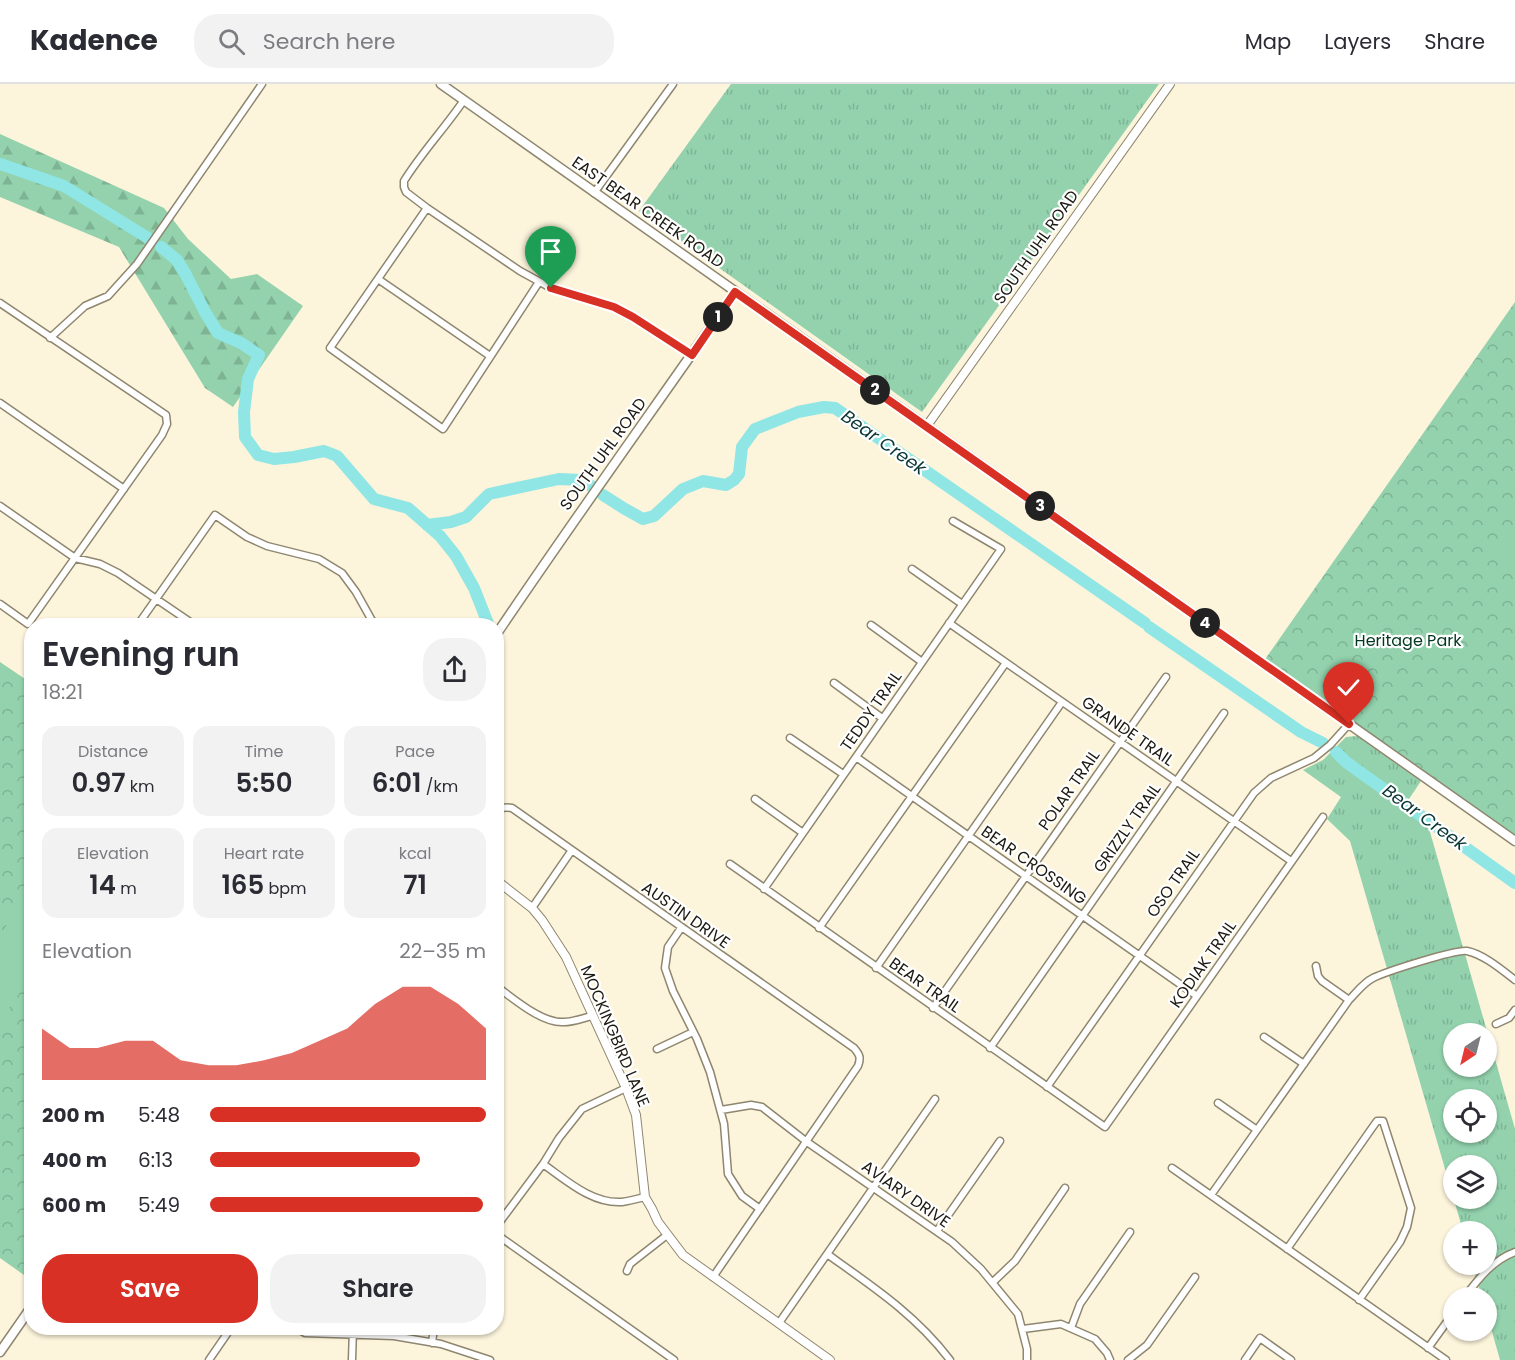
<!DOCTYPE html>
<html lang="en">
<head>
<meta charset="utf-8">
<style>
	body { margin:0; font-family:Poppins,sans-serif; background:#f2f2f3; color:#2b2b33; height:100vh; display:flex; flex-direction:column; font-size:22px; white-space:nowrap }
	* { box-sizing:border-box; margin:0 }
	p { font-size:20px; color:#7c7c81 }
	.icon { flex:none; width:33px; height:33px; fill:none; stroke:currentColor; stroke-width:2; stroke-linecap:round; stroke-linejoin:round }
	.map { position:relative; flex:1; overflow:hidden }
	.drawer { position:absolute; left:24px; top:534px; width:480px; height:717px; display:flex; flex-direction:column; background:#fff; border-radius:24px; box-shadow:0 2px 4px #0004 }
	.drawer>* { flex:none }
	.needle { width:39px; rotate:215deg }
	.buttons { position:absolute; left:1443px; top:939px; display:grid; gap:12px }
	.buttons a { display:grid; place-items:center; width:54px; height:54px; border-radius:50%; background:#fff; box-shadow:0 2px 4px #0004; font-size:30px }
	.pin { position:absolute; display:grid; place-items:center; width:51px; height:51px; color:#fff; margin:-62px -26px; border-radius:50% 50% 50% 0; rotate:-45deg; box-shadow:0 0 6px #0007 }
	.pin .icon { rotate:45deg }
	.km { position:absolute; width:30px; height:30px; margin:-15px; border-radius:50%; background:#222; color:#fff; font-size:16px; line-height:30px; text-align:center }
	.round { display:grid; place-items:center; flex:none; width:63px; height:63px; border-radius:24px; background:#f2f2f3 }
	.headline { display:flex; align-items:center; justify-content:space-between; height:102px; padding:0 18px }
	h1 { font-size:33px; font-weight:600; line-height:45px }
	.stats { display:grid; grid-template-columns:repeat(3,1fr); gap:9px; height:102px; padding:6px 18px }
	.stats div { display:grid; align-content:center; border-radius:15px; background:#f2f2f3; text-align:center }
	.stats b { font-size:26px; font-weight:600 }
	.stats small { font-size:16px; font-weight:400 }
	.stats p { font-size:16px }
	.chart { height:168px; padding:12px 18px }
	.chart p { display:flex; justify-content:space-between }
	.chart svg { width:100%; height:108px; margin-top:6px; fill:#d93025; opacity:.7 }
	.cta { display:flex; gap:12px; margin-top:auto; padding:12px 18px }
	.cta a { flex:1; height:69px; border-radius:24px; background:#d93025; color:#fff; font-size:24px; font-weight:600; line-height:69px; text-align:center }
	.cta a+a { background:#f2f2f3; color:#2b2b33 }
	ul { padding:0 18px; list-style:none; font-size:20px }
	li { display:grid; grid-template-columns:96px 72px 1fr; align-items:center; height:45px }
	li i { height:15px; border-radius:8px; background:#d93025 }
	header { display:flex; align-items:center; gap:36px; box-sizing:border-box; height:84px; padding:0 30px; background:#fff; border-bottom:2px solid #e1e1e2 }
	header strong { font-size:28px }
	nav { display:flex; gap:33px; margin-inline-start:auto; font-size:21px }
	.search { width:420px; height:54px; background:#f2f2f3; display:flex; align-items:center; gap:15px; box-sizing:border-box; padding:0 21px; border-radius:24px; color:#7c7c81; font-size:22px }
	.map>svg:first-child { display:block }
	.grass { fill:url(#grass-tufts); fill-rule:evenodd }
	.forest { fill:url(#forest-firs) }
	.park { fill:url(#park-crowns) }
	.garden { fill:#93d2ad }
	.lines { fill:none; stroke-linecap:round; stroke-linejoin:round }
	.stream { stroke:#6ca8a5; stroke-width:2 }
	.river { stroke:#8fe6e5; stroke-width:12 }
	.minor-casing { stroke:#8e866f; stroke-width:9 }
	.tertiary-casing { stroke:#8e866f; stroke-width:10 }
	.secondary-casing { stroke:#8e866f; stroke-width:11 }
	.minor { stroke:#fff; stroke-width:6 }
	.tertiary { stroke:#fff; stroke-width:8 }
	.secondary { stroke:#fff; stroke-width:8 }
	.route-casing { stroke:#fff; stroke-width:12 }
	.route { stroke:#d93025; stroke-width:8 }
	.labels { text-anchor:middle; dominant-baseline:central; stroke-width:4.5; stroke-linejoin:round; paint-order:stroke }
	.street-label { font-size:16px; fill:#1c1910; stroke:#fff }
	.park-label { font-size:16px; fill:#023820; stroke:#fff }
	.water-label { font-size:18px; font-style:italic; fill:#0c3737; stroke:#fff }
</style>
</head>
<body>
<header>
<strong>Kadence</strong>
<div class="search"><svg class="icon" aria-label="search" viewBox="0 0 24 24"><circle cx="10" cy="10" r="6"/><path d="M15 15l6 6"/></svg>Search here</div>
<nav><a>Map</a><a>Layers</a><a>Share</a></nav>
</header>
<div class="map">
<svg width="1515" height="1276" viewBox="0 0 1515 1276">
	<defs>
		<pattern id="grass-tufts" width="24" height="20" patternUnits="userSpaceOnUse" patternTransform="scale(1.5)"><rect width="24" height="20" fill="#93d2ad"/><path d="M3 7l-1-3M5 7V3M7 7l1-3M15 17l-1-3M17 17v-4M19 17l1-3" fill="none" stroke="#7eb494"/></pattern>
		<pattern id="forest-firs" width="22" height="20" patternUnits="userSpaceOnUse" patternTransform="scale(1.5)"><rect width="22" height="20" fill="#93d2ad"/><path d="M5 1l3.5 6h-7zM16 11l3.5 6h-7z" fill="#7eb494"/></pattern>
		<pattern id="park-crowns" width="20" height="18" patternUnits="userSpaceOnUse" patternTransform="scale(1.5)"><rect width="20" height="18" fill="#93d2ad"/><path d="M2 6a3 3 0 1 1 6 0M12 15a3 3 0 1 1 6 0" fill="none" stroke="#7eb494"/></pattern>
	</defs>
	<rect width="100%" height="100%" fill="#fcf4db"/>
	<path class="grass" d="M731,0H1159L922,328L639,127Z
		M1357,652L1421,697L1405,721L1428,741L1515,1045V1276H1500L1487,1230L1486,1214L1482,1213L1472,1181L1486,1180V1148L1463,1147L1350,757L1327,735L1341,713L1303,686L1323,676L1346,653ZM1454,950H1486V982H1454ZM1454,1016H1486V1048H1454ZM1454,1082H1486V1114H1454Z"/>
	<path class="forest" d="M0,50L164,124L188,155L231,195L257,190L303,222L233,323L205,304L119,163L0,113Z"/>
	<path class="park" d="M1515,218V760L1261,581Z
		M0,578L31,599V1196L0,1174Z"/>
	<path class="garden" d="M1515,449V489L1492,473Z
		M1436,500L1449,510L1433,532L1420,522Z
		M1406,538L1417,548L1398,569L1387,558Z
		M21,820L31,828V892L0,937V851Z"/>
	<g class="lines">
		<path class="stream" d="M496,579L502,564L500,560"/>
		<path class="river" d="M0,80L64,102L148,154
			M161,163L177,176L185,189L205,228L218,249L241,259L259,271L248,295L244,328L245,353L258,371L274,375L294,373L324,367L337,372L374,415L408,424L440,452L456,472L474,504L489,542
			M603,411L625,425L643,435L654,432L683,405L703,397L726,401L734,396L739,390L742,363L755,345L798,328L824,323L835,324L1145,539
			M427,441L451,438L466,433L489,410L559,395L581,396L593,403
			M1149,543L1301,648L1323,659
			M1336,668L1346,678L1515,799"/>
		<defs>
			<path id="minor" d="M464,16C445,44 422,68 404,97V103L406,108L427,124L520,187L551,204L614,223L633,233L692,271
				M594,109L673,0
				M427,124L330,264L443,345L539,198
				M378,195L490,272
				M0,219L166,331L167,340L162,351L28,540L0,520
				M50,254L85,222L108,212L137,180L262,0
				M0,319L124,405
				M0,422L75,474L100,480L118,489L196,542
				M912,485L962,520
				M949,539L1291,777
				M871,541L922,578
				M137,542L215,431L247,453L267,462L319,475L342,489L356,508L375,542
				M834,599L882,634
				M790,654L843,690
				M856,673L1197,912
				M755,715L803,749
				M496,729C501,723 505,723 512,724L854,964C860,971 861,974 858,982L713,1193
				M730,780L1105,1043L1323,733
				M764,805L1001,465L953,437
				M532,824L572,766
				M681,844L668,863L665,884L673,907L697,955L710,988L724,1040L728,1090L742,1112L760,1125
				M819,844L1005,580
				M1316,882L1318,892L1322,897L1349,916
				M876,884L1062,618
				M496,902C513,914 542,940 564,938C573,938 583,934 592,932
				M933,924L1166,593
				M1496,940L1509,934L1515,926
				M1264,953L1304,980
				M990,964L1224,629
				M657,965L693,948
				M1047,1003L1254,709L1271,694L1314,674L1330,661L1349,640
				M1218,1019L1257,1046
				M721,1026L751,1021L762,1023L807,1058L952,1158L981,1185L1018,1230L1027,1265V1276
				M543,1080C566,1096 592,1120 622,1118C629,1117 637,1115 645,1113
				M1172,1084L1446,1276
				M1211,1111L1349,916C1357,908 1363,899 1373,894C1385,888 1456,865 1467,867C1483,870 1502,886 1515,896
				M496,1143L543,1080L559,1054L582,1025L626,1004
				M937,1147L1000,1057
				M496,1150L674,1276
				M1287,1165L1372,1044L1377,1037H1383L1411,1124L1407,1143L1400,1158L1359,1216
				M827,1170C872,1202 916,1231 950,1276
				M627,1187L630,1180L667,1151
				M993,1198L1015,1177L1065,1104
				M1464,1214C1478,1195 1493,1176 1515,1168
				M779,1239L935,1015
				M296,1244L305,1249L394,1252L441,1260L490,1276
				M1071,1244L1080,1220L1130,1148
				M1023,1245L1061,1240L1095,1255L1107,1269L1110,1276
				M432,1259L434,1244
				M1428,1264L1454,1228
				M209,1276L231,1244
				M352,1276L353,1244
				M1128,1276L1147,1261L1195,1193
				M1245,1276L1260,1254L1291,1276"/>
			<path id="tertiary" d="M926,343L1170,0
				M496,796L532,824L542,836L566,873L626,1004L636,1031L645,1113L652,1125L658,1138L683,1171L830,1276"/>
			<path id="secondary" d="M441,0L1515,757
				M496,551C574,435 656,322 735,208
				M0,1268L32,1222"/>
		</defs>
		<use href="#minor" class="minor-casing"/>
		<use href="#tertiary" class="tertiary-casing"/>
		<use href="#secondary" class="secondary-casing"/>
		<use href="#minor" class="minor"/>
		<use href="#tertiary" class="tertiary"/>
		<use href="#secondary" class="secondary"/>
	</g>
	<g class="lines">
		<defs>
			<path id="route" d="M551,204L614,223L633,233L692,271L735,208L1349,640"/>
		</defs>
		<use href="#route" class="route-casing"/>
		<use href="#route" class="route"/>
	</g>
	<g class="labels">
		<g class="street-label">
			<text transform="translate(648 128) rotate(35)">EAST BEAR CREEK ROAD</text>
			<text transform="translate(1036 163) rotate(-55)">SOUTH UHL ROAD</text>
			<text transform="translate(603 370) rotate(-54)">SOUTH UHL ROAD</text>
			<text transform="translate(871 627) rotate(-55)">TEDDY TRAIL</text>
			<text transform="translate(1128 647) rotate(35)">GRANDE TRAIL</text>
			<text transform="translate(1069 706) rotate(-55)">POLAR TRAIL</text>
			<text transform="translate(1127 744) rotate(-55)">GRIZZLY TRAIL</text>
			<text transform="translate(1034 781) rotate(35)">BEAR CROSSING</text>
			<text transform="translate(1173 799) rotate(-55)">OSO TRAIL</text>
			<text transform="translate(686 831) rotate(35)">AUSTIN DRIVE</text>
			<text transform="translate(1203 880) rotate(-55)">KODIAK TRAIL</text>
			<text transform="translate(925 901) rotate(35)">BEAR TRAIL</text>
			<text transform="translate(615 952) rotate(67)">MOCKINGBIRD LANE</text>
			<text transform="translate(906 1110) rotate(35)">AVIARY DRIVE</text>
		</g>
		<g class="park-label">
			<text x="1408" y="556">Heritage Park</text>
		</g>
		<g class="water-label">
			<text transform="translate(884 358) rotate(35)">Bear Creek</text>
			<text transform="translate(1425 733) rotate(36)">Bear Creek</text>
		</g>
	</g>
</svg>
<div class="buttons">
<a><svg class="needle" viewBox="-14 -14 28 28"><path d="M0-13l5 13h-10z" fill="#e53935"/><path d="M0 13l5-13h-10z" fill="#7c7c81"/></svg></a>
<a><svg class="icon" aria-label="locate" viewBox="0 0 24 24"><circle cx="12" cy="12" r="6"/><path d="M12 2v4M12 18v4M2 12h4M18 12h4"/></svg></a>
<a><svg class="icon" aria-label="layers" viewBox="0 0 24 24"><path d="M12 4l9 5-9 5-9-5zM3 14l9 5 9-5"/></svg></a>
<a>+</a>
<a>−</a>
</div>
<div class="pin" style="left:551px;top:204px;background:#1e9e55"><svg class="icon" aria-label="arrive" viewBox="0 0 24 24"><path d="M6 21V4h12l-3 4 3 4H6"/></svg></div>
<div class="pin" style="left:1349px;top:640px;background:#d93025"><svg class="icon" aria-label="check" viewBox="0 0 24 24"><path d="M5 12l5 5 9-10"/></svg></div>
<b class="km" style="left:718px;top:233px">1</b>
<b class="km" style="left:875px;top:306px">2</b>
<b class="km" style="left:1040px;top:422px">3</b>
<b class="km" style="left:1205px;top:539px">4</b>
<section class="drawer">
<div class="headline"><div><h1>Evening run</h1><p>18:21</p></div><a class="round"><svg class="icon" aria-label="share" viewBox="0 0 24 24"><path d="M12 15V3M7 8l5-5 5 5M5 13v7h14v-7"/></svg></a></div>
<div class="stats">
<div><p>Distance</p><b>0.97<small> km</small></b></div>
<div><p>Time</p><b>5:50</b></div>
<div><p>Pace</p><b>6:01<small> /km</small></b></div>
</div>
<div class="stats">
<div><p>Elevation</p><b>14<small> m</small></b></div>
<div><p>Heart rate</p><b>165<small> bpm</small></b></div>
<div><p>kcal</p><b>71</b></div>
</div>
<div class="chart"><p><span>Elevation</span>22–35 m</p>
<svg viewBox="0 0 160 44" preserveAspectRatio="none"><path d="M0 44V23L10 31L20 31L30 28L40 28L50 36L60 38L70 38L80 36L90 33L100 28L110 23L120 13L130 6L140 6L150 13L160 23V44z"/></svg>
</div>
<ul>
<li><b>200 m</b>5:48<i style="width:100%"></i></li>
<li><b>400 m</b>6:13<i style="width:76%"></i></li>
<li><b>600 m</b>5:49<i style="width:99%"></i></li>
</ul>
<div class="cta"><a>Save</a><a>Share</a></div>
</section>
</div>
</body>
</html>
